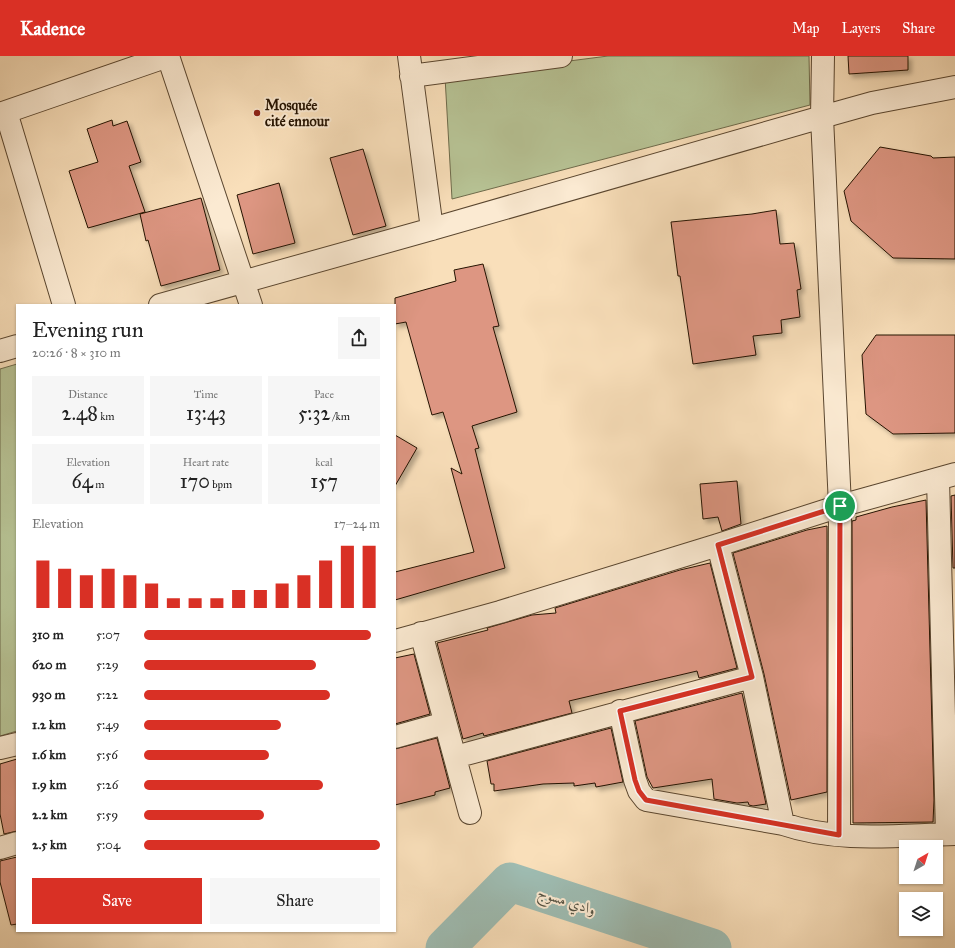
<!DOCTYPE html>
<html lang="en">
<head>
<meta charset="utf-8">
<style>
	body { margin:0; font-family:"IM FELL Great Primer",Amiri,serif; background:#f6f6f6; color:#222; height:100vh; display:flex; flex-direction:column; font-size:15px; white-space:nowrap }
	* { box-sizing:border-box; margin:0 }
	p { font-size:13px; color:#767676 }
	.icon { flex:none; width:22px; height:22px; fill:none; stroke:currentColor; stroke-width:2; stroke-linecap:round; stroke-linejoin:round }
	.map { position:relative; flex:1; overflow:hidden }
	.panel { position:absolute; left:16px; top:248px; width:380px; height:628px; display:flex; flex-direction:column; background:#fff; border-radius:0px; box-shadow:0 1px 3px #0004 }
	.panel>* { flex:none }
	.needle { width:26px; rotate:39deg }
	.controls { position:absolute; left:899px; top:784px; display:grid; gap:8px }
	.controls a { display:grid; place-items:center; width:44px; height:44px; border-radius:0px; background:#fff; box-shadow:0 1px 3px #0004; font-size:20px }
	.pin { position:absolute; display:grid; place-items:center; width:34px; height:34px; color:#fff; margin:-17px; border:2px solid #fff; border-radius:50%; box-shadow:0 1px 4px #0007 }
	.round { display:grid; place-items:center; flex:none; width:42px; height:42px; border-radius:0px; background:#f6f6f6 }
	.head { display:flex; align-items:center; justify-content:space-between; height:68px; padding:0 16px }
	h1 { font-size:22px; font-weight:600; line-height:30px }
	.figures { display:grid; grid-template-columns:repeat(3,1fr); gap:6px; height:68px; padding:4px 16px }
	.figures div { display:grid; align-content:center; border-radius:0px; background:#f6f6f6; text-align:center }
	.figures b { font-size:20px; font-weight:600 }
	.figures small { font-size:11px; font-weight:400 }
	.figures p { font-size:11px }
	.chart { height:112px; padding:8px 16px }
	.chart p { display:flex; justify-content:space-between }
	.chart svg { width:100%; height:72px; margin-top:4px; stroke:#d93025; stroke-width:6 }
	.cta { display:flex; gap:8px; margin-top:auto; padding:8px 16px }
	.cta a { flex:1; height:46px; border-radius:0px; background:#d93025; color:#fff; font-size:16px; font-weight:600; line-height:46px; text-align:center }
	.cta a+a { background:#f6f6f6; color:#222 }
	ul { padding:0 16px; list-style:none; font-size:13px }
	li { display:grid; grid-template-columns:64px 48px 1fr; align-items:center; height:30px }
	li i { height:10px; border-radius:5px; background:#d93025 }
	header { display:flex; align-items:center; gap:24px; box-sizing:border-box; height:56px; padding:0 20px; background:#d93025; color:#fff }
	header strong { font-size:19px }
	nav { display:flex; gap:22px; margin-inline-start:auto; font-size:14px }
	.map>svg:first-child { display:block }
	.park { fill:#b7c395; stroke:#6e6b4b }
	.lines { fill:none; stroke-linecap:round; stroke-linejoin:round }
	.river { stroke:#9ebcb2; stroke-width:39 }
	.building { fill:#dd9682; stroke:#251301; filter:url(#shadow) }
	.minor-casing { stroke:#5a462f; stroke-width:24 }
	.minor { stroke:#fbead2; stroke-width:22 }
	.route-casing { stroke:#fff; stroke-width:8 }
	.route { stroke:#d93025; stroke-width:5 }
	.poi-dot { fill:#8f2418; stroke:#fbead2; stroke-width:1.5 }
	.labels { text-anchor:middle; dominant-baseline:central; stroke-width:4; stroke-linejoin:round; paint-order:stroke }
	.poi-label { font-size:14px; font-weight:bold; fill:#251301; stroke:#fbead2; text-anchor:start }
	.water-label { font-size:15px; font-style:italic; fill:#4f4e3f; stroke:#fbead2 }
</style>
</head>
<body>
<header>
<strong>Kadence</strong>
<nav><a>Map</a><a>Layers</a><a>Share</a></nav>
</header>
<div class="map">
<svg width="955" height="892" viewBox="0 0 955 892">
	<defs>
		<filter id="shadow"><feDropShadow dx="3.5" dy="3.5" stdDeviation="2" flood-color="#0004"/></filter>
	</defs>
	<rect width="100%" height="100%" fill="#f9dfba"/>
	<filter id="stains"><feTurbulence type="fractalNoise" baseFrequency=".005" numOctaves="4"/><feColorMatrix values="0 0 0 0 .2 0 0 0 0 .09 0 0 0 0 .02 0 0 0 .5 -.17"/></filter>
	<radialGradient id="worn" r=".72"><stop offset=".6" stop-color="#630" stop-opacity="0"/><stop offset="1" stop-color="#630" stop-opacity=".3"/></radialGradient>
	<path class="park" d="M608,0H809L810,49L452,143L445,21Z
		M17,308V675L0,680V313Z"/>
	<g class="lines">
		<path class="river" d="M445,892L510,826L712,892"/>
	</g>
	<path class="building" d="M848,0H908V14L849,18Z
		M112,64L113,70L127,65L141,106L129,110L145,156L88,172L69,115L98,106L87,73Z
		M880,91L931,100L933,102L955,101V203L893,202L851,165L844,135Z
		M363,93L386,170L353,179L330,102Z
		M279,127L295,187L253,198L237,139Z
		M201,142L220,214L161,230L148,184L146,185L140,158Z
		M776,154L780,188L794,187L801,233L797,234L800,261L781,264L782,277L753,280L756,299L693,308L680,220H678L671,166L752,158Z
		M483,208L499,270L493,271L517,356L472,370L479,392L475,393L505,512L395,544V516L474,496L451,412L462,418L443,356L432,359L406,266L395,268V242L456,225L454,214Z
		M876,279H955V377L893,378L866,358L862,299Z
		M395,379L417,392L395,430Z
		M737,425L741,468L722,475L718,461L703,463L700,428Z
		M955,439V512H953L951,440Z
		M926,444L934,744L933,766L853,767L852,465L856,464V461L892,451Z
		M827,470V736L791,744L764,618L733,497L807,474Z
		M710,507L737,612L699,622L697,615L569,645L572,657L484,680L483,677L463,683L437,587L488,574L487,572L532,559L556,557L555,552L680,514Z
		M414,598L430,658L395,668V602Z
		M742,637L766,748L753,750L749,749L748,746L737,747L714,743L712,723L653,732L647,721L635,665Z
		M611,672L623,726L596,731L595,727L574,730V727L543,728L494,735V728H491L487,705Z
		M437,682L450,732L435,736V739L395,749V693Z
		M17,703V775L4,778L0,758V708Z
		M17,801V868L11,869L0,826V805Z"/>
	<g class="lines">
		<defs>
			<path id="minor" d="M168,0L251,249
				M409,0L432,173
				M823,0L822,61L840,450L839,779
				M411,20L561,0
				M6,56L64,249
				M0,58L168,0
				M160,249L432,173L822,61L872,47L955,31
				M0,295L17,290
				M938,423L947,778
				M718,489L752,621L783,768C839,787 898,779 955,778
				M421,577L470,757
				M395,585L500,556L718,489L840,450L955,418
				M620,655L635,724L639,735L646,744L783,768
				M395,681L445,667
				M0,692L17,688
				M455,701L752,621
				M0,792L17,787"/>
		</defs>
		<use href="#minor" class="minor-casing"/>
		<use href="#minor" class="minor"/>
	</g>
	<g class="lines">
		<defs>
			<path id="route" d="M840,450L839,779L646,744L639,735L635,724L620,655L752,621L718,489Z"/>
		</defs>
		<use href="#route" class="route-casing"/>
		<use href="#route" class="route"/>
	</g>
	<circle class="poi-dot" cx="257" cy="57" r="4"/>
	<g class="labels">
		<g class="poi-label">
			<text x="265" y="49">Mosquée<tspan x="265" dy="16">cité ennour</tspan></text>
		</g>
		<g class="water-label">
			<text transform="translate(567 845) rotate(18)">وادي مسوج</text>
		</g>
	</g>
	<rect width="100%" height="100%" filter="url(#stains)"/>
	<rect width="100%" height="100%" fill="url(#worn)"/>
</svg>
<div class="controls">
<a><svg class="needle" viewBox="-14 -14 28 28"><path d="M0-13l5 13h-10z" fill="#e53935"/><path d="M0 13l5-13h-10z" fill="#767676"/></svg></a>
<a><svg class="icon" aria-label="layers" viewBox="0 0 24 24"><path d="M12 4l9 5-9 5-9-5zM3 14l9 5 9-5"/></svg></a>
</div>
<div class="pin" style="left:840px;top:450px;background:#1e9e55"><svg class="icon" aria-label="arrive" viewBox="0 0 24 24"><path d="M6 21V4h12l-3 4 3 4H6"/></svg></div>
<section class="panel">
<div class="head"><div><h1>Evening run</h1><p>20:26 · 8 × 310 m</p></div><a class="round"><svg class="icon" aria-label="share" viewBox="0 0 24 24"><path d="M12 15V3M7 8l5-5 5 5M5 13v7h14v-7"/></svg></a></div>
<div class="figures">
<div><p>Distance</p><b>2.48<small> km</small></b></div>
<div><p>Time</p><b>13:43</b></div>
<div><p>Pace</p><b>5:32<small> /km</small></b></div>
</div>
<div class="figures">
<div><p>Elevation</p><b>64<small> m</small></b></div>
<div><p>Heart rate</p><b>170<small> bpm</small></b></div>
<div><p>kcal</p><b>157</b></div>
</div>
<div class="chart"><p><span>Elevation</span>17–24 m</p>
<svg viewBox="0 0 160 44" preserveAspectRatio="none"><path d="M5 44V15M15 44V20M25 44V24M35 44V20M45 44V24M55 44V29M65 44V38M75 44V38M85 44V38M95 44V33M105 44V33M115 44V29M125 44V24M135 44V15M145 44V6M155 44V6"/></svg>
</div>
<ul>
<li><b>310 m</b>5:07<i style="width:96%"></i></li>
<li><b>620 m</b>5:29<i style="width:73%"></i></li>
<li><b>930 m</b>5:22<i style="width:79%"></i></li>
<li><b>1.2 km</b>5:49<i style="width:58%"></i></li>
<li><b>1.6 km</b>5:56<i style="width:53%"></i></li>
<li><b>1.9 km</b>5:26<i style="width:76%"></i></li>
<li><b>2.2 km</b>5:59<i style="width:51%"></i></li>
<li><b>2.5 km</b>5:04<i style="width:100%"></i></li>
</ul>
<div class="cta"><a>Save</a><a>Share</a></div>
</section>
</div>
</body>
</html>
